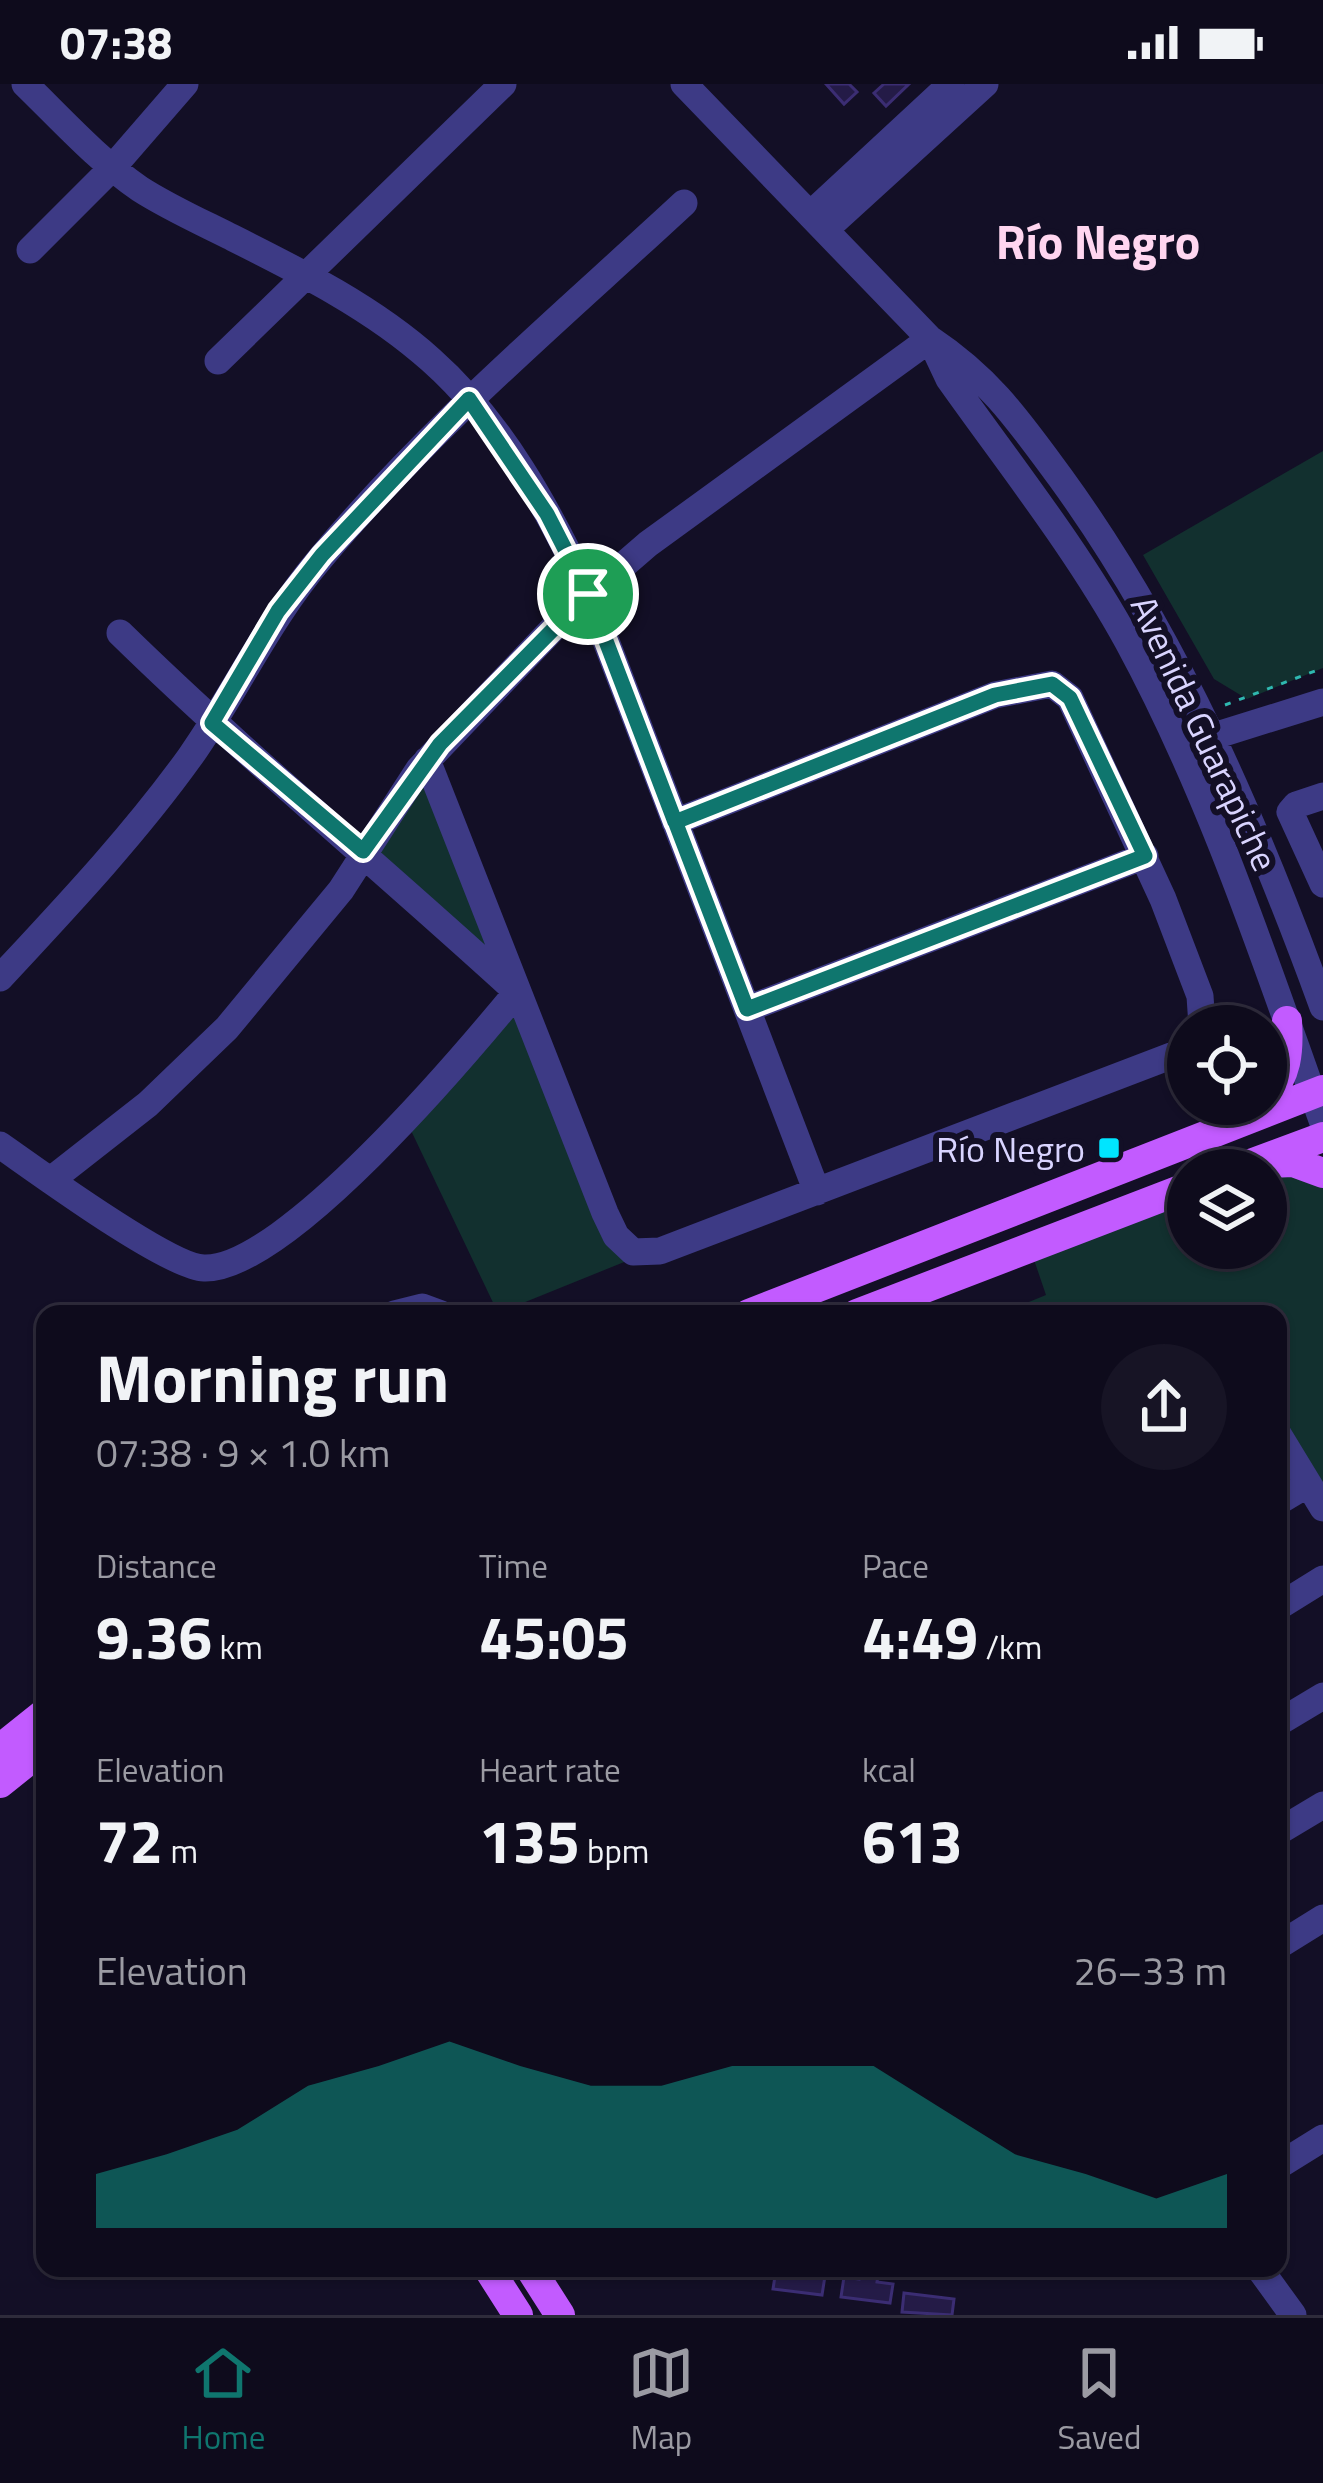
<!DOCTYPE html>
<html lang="en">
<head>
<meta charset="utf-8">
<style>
	body { margin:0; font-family:"Titillium Web",sans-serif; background:#171425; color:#f1f3f6; height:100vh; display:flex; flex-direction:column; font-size:45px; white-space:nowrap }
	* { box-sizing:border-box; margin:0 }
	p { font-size:39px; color:#9b9ba3 }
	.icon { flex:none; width:66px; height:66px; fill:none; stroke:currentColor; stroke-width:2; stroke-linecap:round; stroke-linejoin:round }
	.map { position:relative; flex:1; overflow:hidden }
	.details { position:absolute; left:36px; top:1221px; width:1251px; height:972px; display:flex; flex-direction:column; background:#0e0b1c; border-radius:24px; box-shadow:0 3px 9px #0004,0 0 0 3px #2e2b3b }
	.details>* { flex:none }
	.fabs { position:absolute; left:1167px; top:921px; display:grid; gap:24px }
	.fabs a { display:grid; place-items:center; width:120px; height:120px; border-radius:50%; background:#0e0b1c; box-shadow:0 3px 9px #0004,0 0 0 3px #2e2b3b; font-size:60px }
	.pin { position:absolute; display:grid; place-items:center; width:102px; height:102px; color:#fff; margin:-51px; border:6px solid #fff; border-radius:50%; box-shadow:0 3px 12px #0007 }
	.round { display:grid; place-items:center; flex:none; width:126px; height:126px; border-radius:63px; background:#171425 }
	.summary { display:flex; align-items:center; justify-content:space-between; height:204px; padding:0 60px }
	h1 { font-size:66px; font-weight:700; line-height:90px }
	.figures { display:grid; grid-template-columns:repeat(3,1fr); gap:18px; height:204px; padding:12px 60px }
	.figures div { display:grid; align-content:center }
	.figures b { font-size:60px; font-weight:700 }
	.figures small { font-size:33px; font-weight:400 }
	.figures p { font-size:33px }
	.chart { height:336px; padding:24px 60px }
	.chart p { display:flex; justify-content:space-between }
	.chart svg { width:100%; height:216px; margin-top:12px; fill:#0f766e; opacity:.7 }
	.status { display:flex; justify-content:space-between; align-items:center; height:84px; padding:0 60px; background:#0e0b1c; direction:ltr }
	.status svg { height:33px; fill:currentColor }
	.menu { display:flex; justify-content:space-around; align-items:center; height:168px; border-top:3px solid #2e2b3b; background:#0e0b1c; font-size:33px; color:#9b9ba3 }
	.menu a { display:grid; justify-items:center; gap:6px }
	.menu .current { color:#0f766e }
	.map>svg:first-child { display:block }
	.green { fill:#12302f }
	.building { fill:#241b47; stroke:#3b2d73; stroke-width:3 }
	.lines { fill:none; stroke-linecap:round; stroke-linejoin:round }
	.path { stroke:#2fb8b0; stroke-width:3; stroke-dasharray:6 9; stroke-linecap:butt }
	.minor { stroke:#3d3a85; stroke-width:27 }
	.major { stroke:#c25bff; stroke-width:30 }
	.route-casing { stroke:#fff; stroke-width:24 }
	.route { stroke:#0f766e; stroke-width:15 }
	.poi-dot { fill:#00e5ff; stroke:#130f26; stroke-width:4.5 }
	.labels { text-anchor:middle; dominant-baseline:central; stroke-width:12; stroke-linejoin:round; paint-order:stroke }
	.street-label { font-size:36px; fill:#d9d4ff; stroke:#130f26 }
	.poi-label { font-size:36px; fill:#d9d4ff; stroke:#130f26; text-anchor:end }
	.district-label { font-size:48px; font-weight:bold; fill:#ffd6f0; stroke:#130f26 }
</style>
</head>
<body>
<div class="status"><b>07:38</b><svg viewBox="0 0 49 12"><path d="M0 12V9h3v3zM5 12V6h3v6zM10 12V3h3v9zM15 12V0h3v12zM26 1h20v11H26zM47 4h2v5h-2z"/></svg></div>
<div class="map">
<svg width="1323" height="2231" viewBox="0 0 1323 2231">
	<rect width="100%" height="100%" fill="#130f26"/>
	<path class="green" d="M1323,367V584L1247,615L1214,595L1143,471Z
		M427,676L605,1129L624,1162L644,1170L498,1229L406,1036L517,908L363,767Z
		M1266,1086L1323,1089V1424L1278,1350V1230H999L1046,1211L1030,1164L1188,1103V1164H1266Z"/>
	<path class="building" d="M826,0H849L857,8L844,20Z
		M884,0H909L886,22L874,9Z
		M791,2184H810V2190L825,2192L822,2211L773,2205L776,2186L791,2188Z
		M860,2184H879L877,2198L893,2200L890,2219L841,2213L844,2193L859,2195Z
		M904,2209L954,2215L952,2231L902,2228Z"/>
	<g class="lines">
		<path class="path" d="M1225,621L1323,584"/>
		<path class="minor" d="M25,0C62,36 98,76 140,105C168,123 199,137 229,152C299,187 372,223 431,276C501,338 549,426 588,510L817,1108
			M684,0L930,255C990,295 1018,336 1060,393C1177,554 1255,737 1323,923
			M812,129L951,0
			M827,144L985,0
			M30,166L113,83L185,0
			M932,259L949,295C1010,381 1077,465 1128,558C1211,711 1265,877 1323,1039
			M218,277L503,0
			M1195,658L1323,618
			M427,676L605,1129L616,1152L633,1168L660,1167L1176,970L1188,961
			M1323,712L1296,721L1290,728L1323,800
			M675,738L995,611L1052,600L1070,614L1163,815L1200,912L1202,942
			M0,894C66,823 134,751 190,673C236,608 268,536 320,475C429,344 560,234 684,119
			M747,925L1145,772
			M0,1061C36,1086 168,1183 204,1184C284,1187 466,970 517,908C385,787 248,674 120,549
			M51,1096L148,1020L227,944L341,806L419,685L567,530L648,460L930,255
			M394,1230L422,1223L441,1230
			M1278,1350L1323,1424
			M1278,1418L1308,1400
			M1278,1523L1323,1495
			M1278,1639L1323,1612
			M1278,1748L1323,1721
			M1278,1862L1323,1834
			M1278,2082L1323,2054
			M1259,2184L1293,2231"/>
		<path class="major" d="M1266,1015C1287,991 1289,968 1287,937
			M1269,1079L1293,1078L1323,1089
			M1234,1086L1323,1053
			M749,1230L1323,1006
			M857,1230L1188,1103
			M0,1665L45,1629
			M0,1699L45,1663
			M488,2184L518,2231
			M530,2184L560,2231"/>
	</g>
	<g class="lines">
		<defs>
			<path id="route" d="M588,510L440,660L363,767L212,639L278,527L322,471L469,315L547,430L588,510L747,925L1145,772L1070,614L1052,600L995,611L675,738L588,510"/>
		</defs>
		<use href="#route" class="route-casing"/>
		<use href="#route" class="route"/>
	</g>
	<rect class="poi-dot" x="1097" y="1052" width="24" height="24" rx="6"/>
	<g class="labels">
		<g class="street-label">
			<text transform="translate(1205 649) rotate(65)">Avenida Guarapiche</text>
		</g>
		<g class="poi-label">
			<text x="1085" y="1064">Río Negro</text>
		</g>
		<g class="district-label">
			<text x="1098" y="157">Río Negro</text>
		</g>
	</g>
</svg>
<div class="fabs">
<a><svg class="icon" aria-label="locate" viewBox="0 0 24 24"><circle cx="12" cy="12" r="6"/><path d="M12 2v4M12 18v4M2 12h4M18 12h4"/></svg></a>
<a><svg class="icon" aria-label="layers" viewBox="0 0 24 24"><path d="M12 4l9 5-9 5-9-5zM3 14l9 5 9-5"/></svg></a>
</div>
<div class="pin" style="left:588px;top:510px;background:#1e9e55"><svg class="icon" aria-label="arrive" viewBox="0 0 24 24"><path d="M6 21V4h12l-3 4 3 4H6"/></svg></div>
<section class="details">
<div class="summary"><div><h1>Morning run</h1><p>07:38 · 9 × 1.0 km</p></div><a class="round"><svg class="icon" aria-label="share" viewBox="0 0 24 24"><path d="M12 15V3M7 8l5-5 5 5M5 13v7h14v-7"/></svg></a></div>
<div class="figures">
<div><p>Distance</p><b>9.36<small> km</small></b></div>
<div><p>Time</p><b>45:05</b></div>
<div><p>Pace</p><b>4:49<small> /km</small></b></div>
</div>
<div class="figures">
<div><p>Elevation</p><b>72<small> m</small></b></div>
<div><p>Heart rate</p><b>135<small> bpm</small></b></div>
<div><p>kcal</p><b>613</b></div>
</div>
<div class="chart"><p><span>Elevation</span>26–33 m</p>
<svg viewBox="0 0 160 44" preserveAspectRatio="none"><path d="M0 44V33L10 29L20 24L30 15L40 11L50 6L60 11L70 15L80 15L90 11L100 11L110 11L120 20L130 29L140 33L150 38L160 33V44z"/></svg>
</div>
</section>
</div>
<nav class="menu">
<a class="current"><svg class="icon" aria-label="home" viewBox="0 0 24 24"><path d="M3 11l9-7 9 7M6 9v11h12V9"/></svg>Home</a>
<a><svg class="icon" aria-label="map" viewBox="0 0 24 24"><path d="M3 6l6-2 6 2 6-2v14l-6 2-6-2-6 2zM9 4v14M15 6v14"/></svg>Map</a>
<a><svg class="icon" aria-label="saved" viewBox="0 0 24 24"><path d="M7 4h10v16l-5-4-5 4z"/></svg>Saved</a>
</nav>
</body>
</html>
